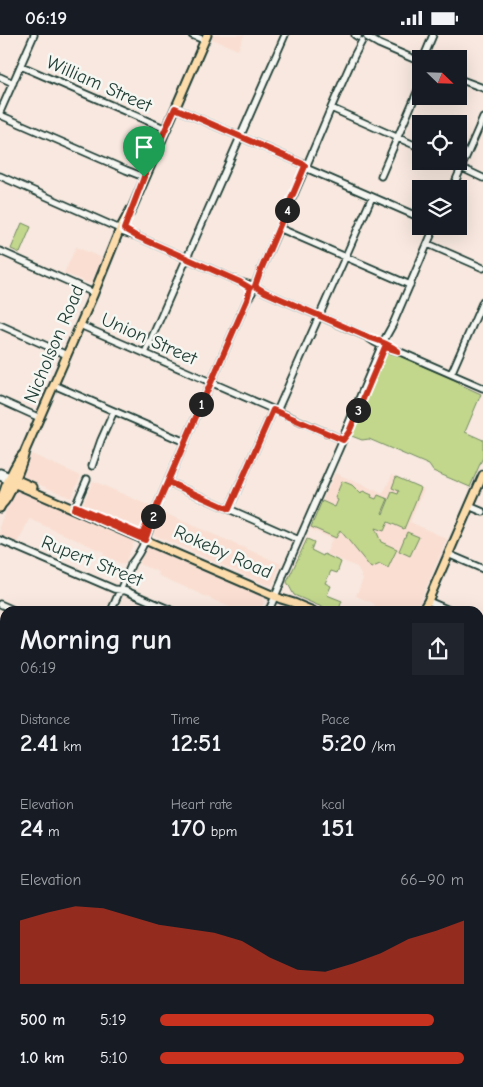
<!DOCTYPE html>
<html lang="en">
<head>
<meta charset="utf-8">
<style>
	body { margin:0; font-family:"Comic Neue",sans-serif; background:#20242c; color:#f1f3f6; height:100vh; display:flex; flex-direction:column; font-size:19px; white-space:nowrap }
	* { box-sizing:border-box; margin:0 }
	p { font-size:16px; color:#9ea1a6 }
	.icon { flex:none; width:28px; height:28px; fill:none; stroke:currentColor; stroke-width:2; stroke-linecap:round; stroke-linejoin:round }
	.map { position:relative; flex:1; overflow:hidden }
	.side { position:absolute; left:0px; top:571px; width:484px; height:481px; display:flex; flex-direction:column; background:#171b24; border-radius:15px 15px 0 0; box-shadow:0 5px 20px #0002 }
	.side>* { flex:none }
	.needle { width:32px; rotate:113deg }
	.buttons { position:absolute; left:412px; top:15px; display:grid; gap:10px }
	.buttons a { display:grid; place-items:center; width:55px; height:55px; border-radius:0px; background:#171b24; box-shadow:0 5px 20px #0002; font-size:25px }
	.pin { position:absolute; display:grid; place-items:center; width:42px; height:42px; color:#fff; margin:-51px -21px; border-radius:50% 50% 50% 0; rotate:-45deg; box-shadow:0 0 5px #0007 }
	.pin .icon { rotate:45deg }
	.km { position:absolute; width:25px; height:25px; margin:-12px; border-radius:50%; background:#222; color:#fff; font-size:14px; line-height:25px; text-align:center }
	.round { display:grid; place-items:center; flex:none; width:52px; height:52px; border-radius:0px; background:#20242c }
	.head { display:flex; align-items:center; justify-content:space-between; height:85px; padding:0 20px }
	h1 { font-size:28px; font-weight:700; line-height:38px }
	.metrics { display:grid; grid-template-columns:repeat(3,1fr); gap:8px; height:85px; padding:5px 20px }
	.metrics div { display:grid; align-content:center }
	.metrics b { font-size:25px; font-weight:700 }
	.metrics small { font-size:14px; font-weight:400 }
	.metrics p { font-size:14px }
	.chart { height:140px; padding:10px 20px }
	.chart p { display:flex; justify-content:space-between }
	.chart svg { width:100%; height:90px; margin-top:5px; fill:#c8321e; opacity:.7 }
	ul { padding:0 20px; list-style:none; font-size:16px }
	li { display:grid; grid-template-columns:80px 60px 1fr; align-items:center; height:38px }
	li i { height:12px; border-radius:6px; background:#c8321e }
	.status { display:flex; justify-content:space-between; align-items:center; height:35px; padding:0 25px; background:#171b24; direction:ltr }
	.status svg { height:14px; fill:currentColor }
	.map>svg:first-child { display:block }
	.built { fill:#faded2 }
	.green { fill:#c2d78c; stroke:#708a60 }
	.lines { fill:none; stroke-linecap:round; stroke-linejoin:round }
	.minor-casing { stroke:#1f3d34; stroke-width:9 }
	.major-casing { stroke:#1f3d34; stroke-width:11 }
	.minor { stroke:#f6f6f2; stroke-width:5.5 }
	.major { stroke:#fddcac; stroke-width:7 }
	.route-casing { stroke:#fff; stroke-width:10 }
	.route { stroke:#c8321e; stroke-width:6 }
	.labels { text-anchor:middle; dominant-baseline:central; stroke-width:5; stroke-linejoin:round; paint-order:stroke }
	.street-label { font-size:19px; fill:#1f3d34; stroke:#f6f6f2 }
</style>
</head>
<body>
<div class="status"><b>06:19</b><svg viewBox="0 0 49 12"><path d="M0 12V9h3v3zM5 12V6h3v6zM10 12V3h3v9zM15 12V0h3v12zM26 1h20v11H26zM47 4h2v5h-2z"/></svg></div>
<div class="map">
<svg width="483" height="1052" viewBox="0 0 483 1052">
	<rect width="100%" height="100%" fill="#f8e8df"/>
	<filter id="ink" filterUnits="userSpaceOnUse"><feTurbulence type="fractalNoise" baseFrequency=".02" numOctaves="2"/><feDisplacementMap in="SourceGraphic" scale="10" xChannelSelector="R" yChannelSelector="G"/><feConvolveMatrix kernelMatrix="1 2 1 2 8 2 1 2 1" color-interpolation-filters="sRGB"/></filter>
	<g filter="url(#ink)">
		<path class="built" d="M211,0H244L238,15L210,3Z
			M76,212L102,223L91,249L64,238Z
			M31,419L81,441L71,463L24,443L22,438Z
			M335,438L383,459L392,440L424,454L410,487L447,504L416,576H381L373,573L375,569L356,561L363,544L357,532L326,519L332,504L310,494Z
			M93,446L150,471L140,492L139,493L83,469Z
			M19,455L134,505V507L124,530L103,520L104,517L29,484L18,508L0,500V489L15,456Z
			M162,477L281,529L272,550L265,549L154,500L152,497Z
			M147,511L155,514L262,561L264,567L260,576H236V575L158,540L159,537L139,529Z
			M479,656L483,658V724L481,729L479,728Z
			M479,954L483,956V1028L479,1038Z"/>
		<path class="green" d="M22,188L31,192L20,218L11,214Z
			M386,315L457,346L459,349L481,359L465,397L483,405V422L470,452L433,436L429,430L369,404L362,405L349,400Z
			M396,442L421,453L404,494L388,487L384,496L375,493L381,507L397,514L388,533L380,529L371,533L340,495L336,503L311,492L322,466L335,472L338,465L335,463L342,446L352,450L361,459L363,456L372,460L371,462L376,464L378,460L388,464L382,478L383,479L392,457L398,459L399,456L392,453Z
			M407,497L419,502L410,521L399,516Z
			M307,504L314,507L311,515L323,521L324,519L341,527L337,538L331,536L325,548L331,551L327,560L342,566L340,571L343,574L342,576H328L324,575V573L294,560L287,547Z
			M0,774L5,786V1048H113L115,1052H0Z"/>
		<g class="lines">
			<defs>
				<path id="minor" d="M192,0L204,5
					M355,0L358,2
					M367,2L379,9L421,27
					M423,24L433,0
					M21,31L166,94
					M0,42L13,48
					M459,44L483,53
					M175,73L303,129L308,134L421,183
					M331,73L421,113
					M0,77L34,0
					M0,80L126,135L144,142
					M451,126L459,130L464,134L483,143
					M0,141L120,194H123
					M381,141L421,48
					M452,154L483,83
					M279,193L410,250
					M120,194L122,197L136,201L240,247L255,251L265,257L367,302C376,309 387,314 398,316L483,353
					M428,209L483,233
					M0,216L94,258
					M0,290L67,320
					M80,290L343,405
					M145,318L285,0
					M451,339L483,266
					M54,350L185,407
					M0,365L40,383
					M277,376L372,162
					M92,431L101,405L114,376
					M0,437L14,443
					M0,442L12,447
					M168,447L299,505
					M469,471L483,477
					M74,474L87,444
					M229,474L273,375
					M0,505L114,554L126,556L173,576
					M448,519L483,534
					M131,529C142,517 151,493 154,478L247,265L252,258L260,237L306,132L331,73L354,21L362,6
					M428,566L451,576
					M0,569L16,576
					M111,576L132,528
					M267,576L270,573L282,545L283,541L343,405L345,397L383,307L393,289L435,191
					M479,588L483,590
					M0,633L5,636
					M479,745L483,735
					M479,754L483,744
					M479,843L483,844
					M479,902L483,892
					M479,945L483,946
					M479,949L483,951
					M286,1048L297,1052
					M449,1048L460,1052
					M346,1052L348,1048
					M413,1052L415,1048"/>
				<path id="major" d="M130,178L207,0
					M15,444L33,452
					M13,448L281,564L294,568L313,576
					M1,470C1,457 16,426 25,417
					M0,473C1,470 3,468 5,466C11,458 23,427 25,416L94,258L120,194L131,174
					M422,576L428,566L483,440
					M479,647L483,649
					M0,726L5,738
					M0,754L5,766
					M120,1048L121,1052
					M132,1048L133,1052
					M215,1052L217,1048
					M480,1052L483,1045"/>
			</defs>
			<use href="#minor" class="minor-casing"/>
			<use href="#major" class="major-casing"/>
			<use href="#minor" class="minor"/>
			<use href="#major" class="major"/>
		</g>
	</g>
	<g class="lines" filter="url(#ink)">
		<defs>
			<path id="route" d="M144,142L124,194L136,201L240,247L250,253L247,265L154,478L149,484L142,500L75,471L74,474L145,505C149,495 152,484 156,474L168,447L229,474L273,375L343,405L349,397L385,312L398,316C389,309 378,305 368,302L265,257L255,251L260,237L305,131L303,129L175,73L144,142"/>
		</defs>
		<use href="#route" class="route-casing"/>
		<use href="#route" class="route"/>
	</g>
	<g class="labels">
		<g class="street-label">
			<text transform="translate(99 49) rotate(24)">William Street</text>
			<text transform="translate(149 304) rotate(24)">Union Street</text>
			<text transform="translate(54 309) rotate(-67)">Nicholson Road</text>
			<text transform="translate(223 517) rotate(24)">Rokeby Road</text>
			<text transform="translate(92 526) rotate(22)">Rupert Street</text>
		</g>
	</g>
</svg>
<div class="buttons">
<a><svg class="needle" viewBox="-14 -14 28 28"><path d="M0-13l5 13h-10z" fill="#e53935"/><path d="M0 13l5-13h-10z" fill="#9ea1a6"/></svg></a>
<a><svg class="icon" aria-label="locate" viewBox="0 0 24 24"><circle cx="12" cy="12" r="6"/><path d="M12 2v4M12 18v4M2 12h4M18 12h4"/></svg></a>
<a><svg class="icon" aria-label="layers" viewBox="0 0 24 24"><path d="M12 4l9 5-9 5-9-5zM3 14l9 5 9-5"/></svg></a>
</div>
<div class="pin" style="left:144px;top:142px;background:#1e9e55"><svg class="icon" aria-label="arrive" viewBox="0 0 24 24"><path d="M6 21V4h12l-3 4 3 4H6"/></svg></div>
<b class="km" style="left:201px;top:369px">1</b>
<b class="km" style="left:153px;top:481px">2</b>
<b class="km" style="left:358px;top:375px">3</b>
<b class="km" style="left:287px;top:175px">4</b>
<section class="side">
<div class="head"><div><h1>Morning run</h1><p>06:19</p></div><a class="round"><svg class="icon" aria-label="share" viewBox="0 0 24 24"><path d="M12 15V3M7 8l5-5 5 5M5 13v7h14v-7"/></svg></a></div>
<div class="metrics">
<div><p>Distance</p><b>2.41<small> km</small></b></div>
<div><p>Time</p><b>12:51</b></div>
<div><p>Pace</p><b>5:20<small> /km</small></b></div>
</div>
<div class="metrics">
<div><p>Elevation</p><b>24<small> m</small></b></div>
<div><p>Heart rate</p><b>170<small> bpm</small></b></div>
<div><p>kcal</p><b>151</b></div>
</div>
<div class="chart"><p><span>Elevation</span>66–90 m</p>
<svg viewBox="0 0 160 44" preserveAspectRatio="none"><path d="M0 44V13L10 9L20 6L30 7L40 11L50 15L60 17L70 19L80 23L90 31L100 37L110 38L120 34L130 29L140 22L150 18L160 13V44z"/></svg>
</div>
<ul>
<li><b>500 m</b>5:19<i style="width:90%"></i></li>
<li><b>1.0 km</b>5:10<i style="width:100%"></i></li>
</ul>
</section>
</div>
</body>
</html>
